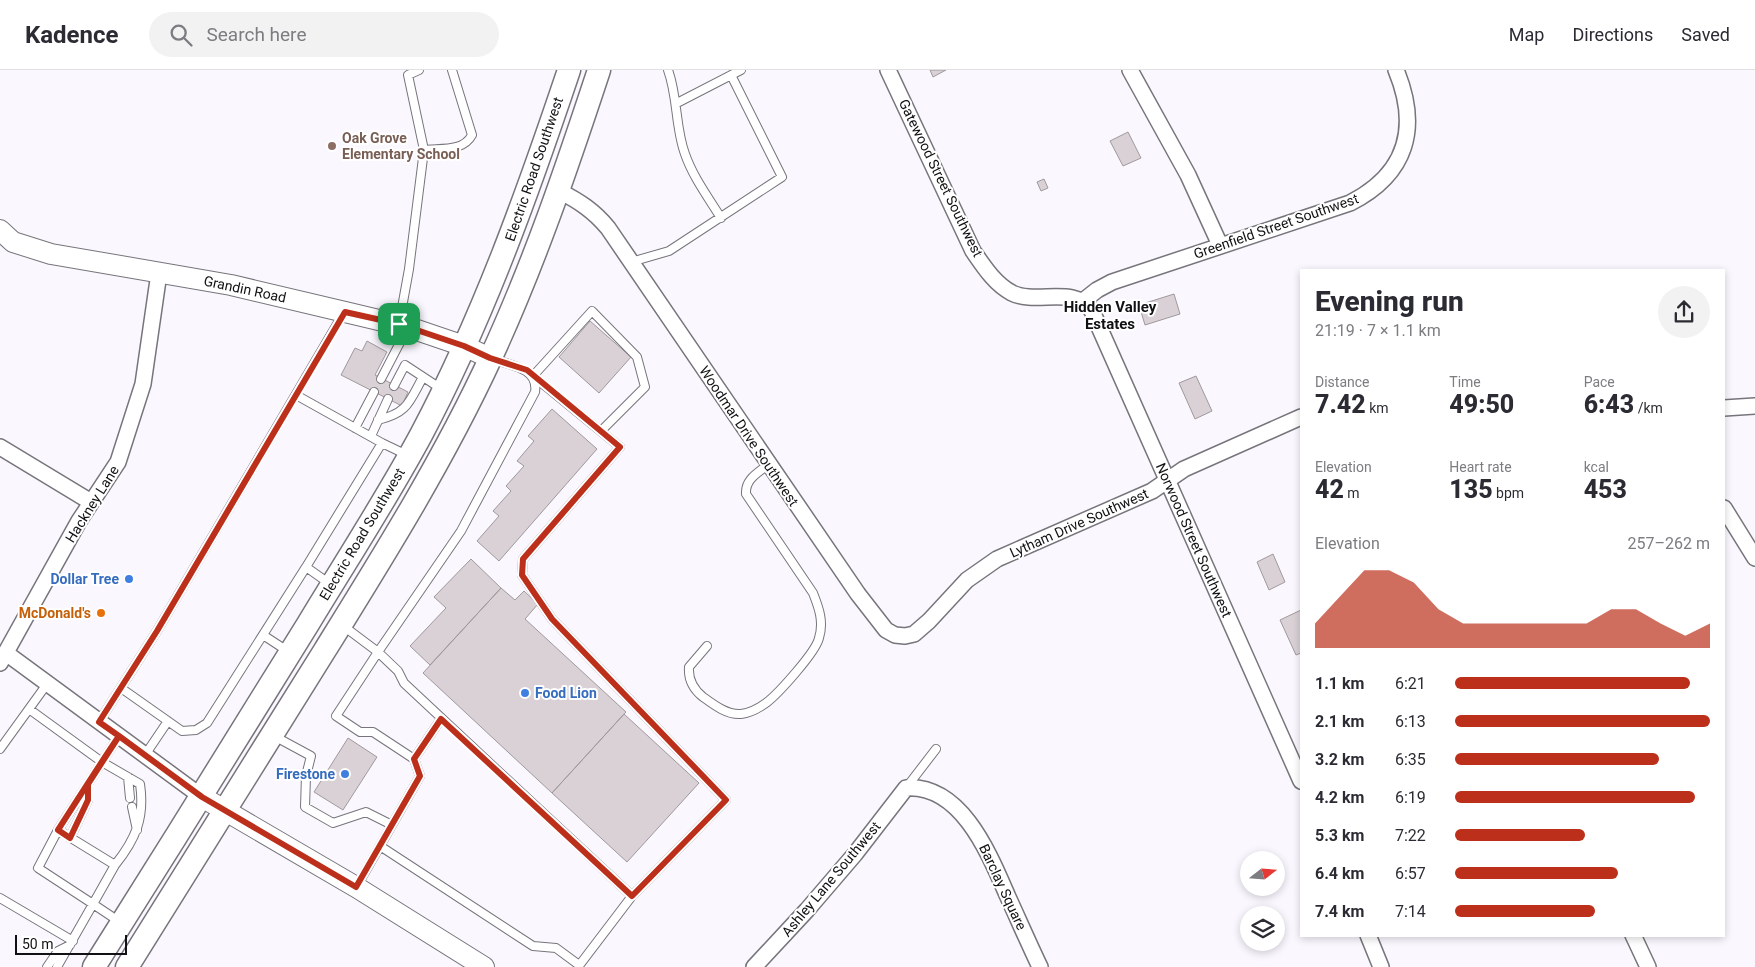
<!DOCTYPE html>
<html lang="en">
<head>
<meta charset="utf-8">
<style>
	body { margin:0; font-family:Roboto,sans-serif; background:#f2f2f3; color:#2b2b33; height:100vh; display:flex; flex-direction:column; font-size:19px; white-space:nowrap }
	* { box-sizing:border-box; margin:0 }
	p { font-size:16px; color:#7c7c81 }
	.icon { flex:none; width:28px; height:28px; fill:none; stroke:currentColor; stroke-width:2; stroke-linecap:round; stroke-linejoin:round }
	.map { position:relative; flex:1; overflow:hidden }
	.details { position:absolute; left:1300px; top:199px; width:425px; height:668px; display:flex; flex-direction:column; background:#fff; border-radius:0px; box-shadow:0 2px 8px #0003 }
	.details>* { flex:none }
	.needle { width:32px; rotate:73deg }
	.controls { position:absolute; left:1240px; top:781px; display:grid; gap:10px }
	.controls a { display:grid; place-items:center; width:45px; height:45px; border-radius:50%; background:#fff; box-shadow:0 2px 8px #0003; font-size:25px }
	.scale { position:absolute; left:15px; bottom:12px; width:112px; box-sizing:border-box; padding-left:5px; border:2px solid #111113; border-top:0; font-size:14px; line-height:18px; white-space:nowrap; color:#111113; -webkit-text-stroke:4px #fff; paint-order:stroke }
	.pin { position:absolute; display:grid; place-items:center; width:42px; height:42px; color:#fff; margin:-21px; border-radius:10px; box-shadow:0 2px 8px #0006 }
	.round { display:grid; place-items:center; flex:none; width:52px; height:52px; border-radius:26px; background:#f2f2f3 }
	.headline { display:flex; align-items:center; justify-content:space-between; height:85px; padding:0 15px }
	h1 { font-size:28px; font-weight:800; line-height:38px }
	.metrics { display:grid; grid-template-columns:repeat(3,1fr); gap:8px; height:85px; padding:5px 15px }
	.metrics div { display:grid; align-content:center }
	.metrics b { font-size:25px; font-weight:800 }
	.metrics small { font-size:14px; font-weight:400 }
	.metrics p { font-size:14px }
	.chart { height:140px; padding:10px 15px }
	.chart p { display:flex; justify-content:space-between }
	.chart svg { width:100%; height:90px; margin-top:5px; fill:#bc301b; opacity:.7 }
	ul { padding:0 15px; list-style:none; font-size:16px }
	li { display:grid; grid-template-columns:80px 60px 1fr; align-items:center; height:38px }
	li i { height:12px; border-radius:6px; background:#bc301b }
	header { display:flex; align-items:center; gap:30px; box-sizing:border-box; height:70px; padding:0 25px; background:#fff; border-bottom:1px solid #e1e1e2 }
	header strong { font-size:24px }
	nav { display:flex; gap:28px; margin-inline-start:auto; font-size:18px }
	.search { width:350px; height:45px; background:#f2f2f3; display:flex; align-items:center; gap:12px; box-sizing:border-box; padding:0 18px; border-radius:28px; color:#7c7c81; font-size:19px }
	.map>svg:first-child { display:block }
	.building { fill:#d9d1d5; stroke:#a0999c }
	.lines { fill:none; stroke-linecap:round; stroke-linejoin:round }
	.lane-casing { stroke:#77757b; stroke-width:10 }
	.street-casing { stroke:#77757b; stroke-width:18 }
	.secondary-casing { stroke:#77757b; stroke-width:22 }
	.primary-casing { stroke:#77757b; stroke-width:25 }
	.lane { stroke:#fff; stroke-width:8 }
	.street { stroke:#fff; stroke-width:15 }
	.secondary { stroke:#fff; stroke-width:20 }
	.primary { stroke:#fff; stroke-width:22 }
	.route-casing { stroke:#fff; stroke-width:10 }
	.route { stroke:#bc301b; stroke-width:6 }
	.education-dot { fill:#8d6e63; stroke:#fff; stroke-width:2 }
	.shop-dot { fill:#3f7fe0; stroke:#fff; stroke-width:2 }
	.food-dot { fill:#e8710a; stroke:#fff; stroke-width:2 }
	.labels { text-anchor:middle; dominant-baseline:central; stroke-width:4; stroke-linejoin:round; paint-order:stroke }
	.education-label { font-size:14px; font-weight:bold; fill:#785e54; stroke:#fff; text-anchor:start }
	.street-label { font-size:14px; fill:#111113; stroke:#fff }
	.shop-label { font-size:14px; font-weight:bold; fill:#366cbe; stroke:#fff; text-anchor:end }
	.food-label { font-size:14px; font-weight:bold; fill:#c56008; stroke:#fff; text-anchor:end }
	.neighbourhood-label { font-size:15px; font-weight:bold; fill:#111113; stroke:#fff }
</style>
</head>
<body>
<header>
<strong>Kadence</strong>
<div class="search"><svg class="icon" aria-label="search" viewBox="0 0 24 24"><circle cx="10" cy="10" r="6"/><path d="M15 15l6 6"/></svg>Search here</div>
<nav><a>Map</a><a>Directions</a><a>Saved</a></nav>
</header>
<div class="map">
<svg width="1755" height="897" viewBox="0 0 1755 897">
	<rect width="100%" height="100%" fill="#faf7fe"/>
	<path class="building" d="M930,0H946L933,7Z
		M1128,62L1141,88L1123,96L1110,71Z
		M1044,109L1048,118L1041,121L1037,112Z
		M1174,224L1180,244L1145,255L1139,235Z
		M590,251L631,287L599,323L559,287Z
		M367,271L387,282L375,305L408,322L402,336L341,305L355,278L362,281Z
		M1196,306L1212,341L1195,349L1179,313Z
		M552,339L597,379L499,491L477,471L499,446L493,441L511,421L506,416L524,396L517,391L534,371L528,366Z
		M1273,484L1285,512L1269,520L1257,492Z
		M471,489L501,518L430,595L410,576L446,538L434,527Z
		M501,518L515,530L524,521L538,534L525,549L626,642L552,723L423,603Z
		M1301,540V583L1296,585L1280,550Z
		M624,644L699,713L627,792L552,723Z
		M348,668L377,687L343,740L314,722Z"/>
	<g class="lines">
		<defs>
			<path id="lane" d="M668,0C678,27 675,57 685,84C693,107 708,127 721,148
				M677,33L741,0
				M424,80C441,78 463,82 472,65L452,0
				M631,192L669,181L782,107L731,5
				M399,254L409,199L424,80L408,5L419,0
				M492,289C510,295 539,298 535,322L461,461L378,582L398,601L404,613L632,826L578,897
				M381,309L407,259
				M394,316L405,295L443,320
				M296,325L382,373L306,497L330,514
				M378,350C408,343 409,332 423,307
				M355,358L374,322
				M601,361L645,317L637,287L592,241L533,306L620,377L523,489L522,505L552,549L726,730L632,826
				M371,366L388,329
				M382,373L407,385
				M342,555L378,582L336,646L360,662H373L414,689
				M263,565L289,582
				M707,576L689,597C688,610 693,619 703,627C714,635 727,645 741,644C750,643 759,638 766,633C778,624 816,582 819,568C824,552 819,538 813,523L746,424C745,409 758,403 769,394
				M121,618L182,661L196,660L207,653L306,497
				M29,639L102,692L58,760L115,795L93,834L120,852
				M99,652L157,561L343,244
				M274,666L311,686L306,706L305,737L333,753L366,742L392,755
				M0,679L47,614
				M145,685L168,651
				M128,707L130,728
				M906,718L936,679
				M132,737L137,760
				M70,768L88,730V714
				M380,776L533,876L556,878L579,895
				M115,795C136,769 145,747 140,714L102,692L119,666
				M357,816L420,706L414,689L441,649
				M0,828L73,871
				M47,897L58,881L70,875
				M57,897L93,834L38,798L58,760"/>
			<path id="street" d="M888,0L973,181C984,197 995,214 1012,223C1036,235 1076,215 1092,241L1301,711
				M1130,0L1188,105L1220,175
				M559,121C579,131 594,141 608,158L858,524L886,560L895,565L905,566L914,564L929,551L967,510L997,489L1152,421L1184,399L1301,347
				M1083,231L1097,220L1112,212L1350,133C1407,104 1420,58 1396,0
				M1724,338L1755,336
				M0,377L91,432
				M1724,438L1755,488
				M6,583L202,727
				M0,593L79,451L118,392L143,314L159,203
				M1368,865L1381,897
				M1633,865L1648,897
				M754,897L807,840L855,784L906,718C962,714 990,786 1008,827C1019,851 1029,874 1040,897"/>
			<path id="secondary" d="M0,160L13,172L51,184L231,215L345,242L408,257L464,276L490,288
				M202,727L356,817L484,897"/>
			<path id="primary" d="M94,897C166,783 237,669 308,554C346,491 386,430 421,365C483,248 527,125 569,0
				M127,897C193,792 259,686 325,580C384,485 444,389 491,287C534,194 567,97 599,0"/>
		</defs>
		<use href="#lane" class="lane-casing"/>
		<use href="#street" class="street-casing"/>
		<use href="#secondary" class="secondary-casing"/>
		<use href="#primary" class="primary-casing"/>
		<use href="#lane" class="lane"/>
		<use href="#street" class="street"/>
		<use href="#secondary" class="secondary"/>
		<use href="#primary" class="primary"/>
	</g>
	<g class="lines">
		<defs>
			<path id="route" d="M399,254L345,242L157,561L99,652L119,666C98,697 78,729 58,760L70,768L88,730V714L119,666L202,727L356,817L420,706L414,689L441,649L632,826L726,730L552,549L522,505L523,489L620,377L527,300L490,288L464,276L399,254"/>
		</defs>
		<use href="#route" class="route-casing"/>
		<use href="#route" class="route"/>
	</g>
	<circle class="education-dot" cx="332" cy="76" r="5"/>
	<g class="shop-dot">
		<circle cx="129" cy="509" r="5"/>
		<circle cx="525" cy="623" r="5"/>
		<circle cx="345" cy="704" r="5"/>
	</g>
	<circle class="food-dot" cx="101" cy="543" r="5"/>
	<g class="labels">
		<g class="education-label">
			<text x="342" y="68">Oak Grove<tspan x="342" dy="16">Elementary School</tspan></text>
		</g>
		<g class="street-label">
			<text transform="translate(534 99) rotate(-71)">Electric Road Southwest</text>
			<text transform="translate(941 108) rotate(64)">Gatewood Street Southwest</text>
			<text transform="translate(1276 156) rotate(-19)">Greenfield Street Southwest</text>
			<text transform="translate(245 219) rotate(12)">Grandin Road</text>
			<text transform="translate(749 366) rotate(56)">Woodmar Drive Southwest</text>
			<text transform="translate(92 434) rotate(-58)">Hackney Lane</text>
			<text transform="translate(1079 453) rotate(-24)">Lytham Drive Southwest</text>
			<text transform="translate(362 464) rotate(-59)">Electric Road Southwest</text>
			<text transform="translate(1194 470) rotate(66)">Norwood Street Southwest</text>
			<text transform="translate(831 809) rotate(-50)">Ashley Lane Southwest</text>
			<text transform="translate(1003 817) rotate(65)">Barclay Square</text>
		</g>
		<g class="shop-label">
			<text x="119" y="509">Dollar Tree</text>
			<text x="535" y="623" text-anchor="start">Food Lion</text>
			<text x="335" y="704">Firestone</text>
		</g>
		<g class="food-label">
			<text x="91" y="543">McDonald's</text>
		</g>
		<g class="neighbourhood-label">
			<text x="1110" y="237">Hidden Valley<tspan x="1110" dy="17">Estates</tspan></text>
		</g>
	</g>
</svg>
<div class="controls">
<a><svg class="needle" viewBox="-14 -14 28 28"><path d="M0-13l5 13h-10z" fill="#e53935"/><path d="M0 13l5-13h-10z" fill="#7c7c81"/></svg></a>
<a><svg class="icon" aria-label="layers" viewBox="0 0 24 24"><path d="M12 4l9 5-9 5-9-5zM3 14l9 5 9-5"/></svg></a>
</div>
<div class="scale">50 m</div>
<div class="pin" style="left:399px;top:254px;background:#1e9e55"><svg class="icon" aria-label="arrive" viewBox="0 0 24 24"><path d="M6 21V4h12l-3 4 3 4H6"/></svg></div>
<section class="details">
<div class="headline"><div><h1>Evening run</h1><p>21:19 · 7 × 1.1 km</p></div><a class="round"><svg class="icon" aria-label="share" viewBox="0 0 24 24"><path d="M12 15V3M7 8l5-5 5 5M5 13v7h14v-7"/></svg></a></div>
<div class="metrics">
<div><p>Distance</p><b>7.42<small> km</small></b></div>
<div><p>Time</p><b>49:50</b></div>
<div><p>Pace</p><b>6:43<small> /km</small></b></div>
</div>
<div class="metrics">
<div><p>Elevation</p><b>42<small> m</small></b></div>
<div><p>Heart rate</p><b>135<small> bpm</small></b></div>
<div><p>kcal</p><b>453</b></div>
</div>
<div class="chart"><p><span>Elevation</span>257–262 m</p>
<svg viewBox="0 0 160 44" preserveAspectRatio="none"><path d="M0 44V32L10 19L20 6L30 6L40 12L50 25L60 32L70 32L80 32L90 32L100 32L110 32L120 25L130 25L140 32L150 38L160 32V44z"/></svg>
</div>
<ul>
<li><b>1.1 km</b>6:21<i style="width:92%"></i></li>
<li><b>2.1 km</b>6:13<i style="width:100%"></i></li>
<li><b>3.2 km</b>6:35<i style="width:80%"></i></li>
<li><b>4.2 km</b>6:19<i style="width:94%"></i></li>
<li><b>5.3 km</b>7:22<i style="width:51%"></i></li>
<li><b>6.4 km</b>6:57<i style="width:64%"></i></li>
<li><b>7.4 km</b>7:14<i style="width:55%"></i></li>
</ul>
</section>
</div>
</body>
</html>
